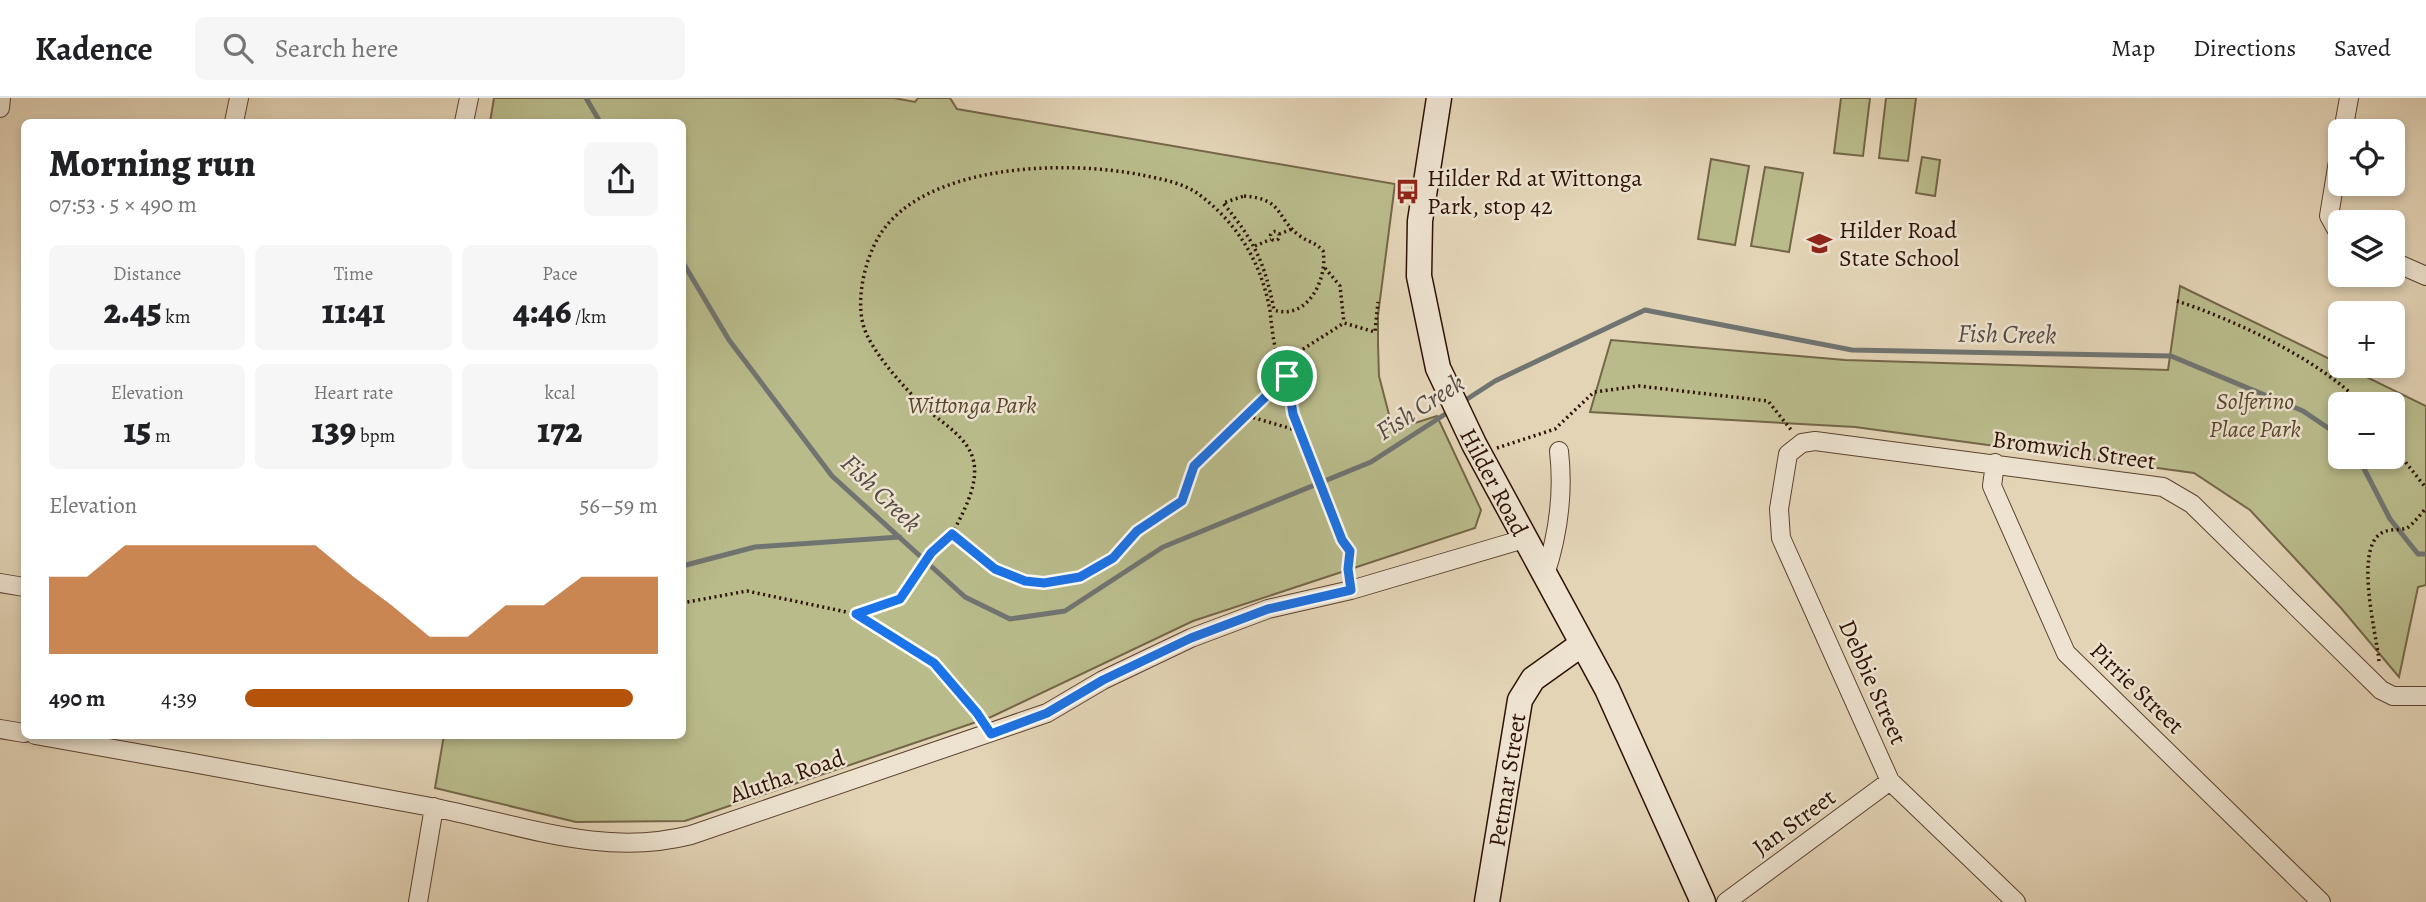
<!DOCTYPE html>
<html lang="en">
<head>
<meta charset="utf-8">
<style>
	body { margin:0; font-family:Alegreya,serif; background:#f6f6f6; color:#202124; height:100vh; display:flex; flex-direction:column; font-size:26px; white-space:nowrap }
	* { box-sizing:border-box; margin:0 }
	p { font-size:23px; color:#757577 }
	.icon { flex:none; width:38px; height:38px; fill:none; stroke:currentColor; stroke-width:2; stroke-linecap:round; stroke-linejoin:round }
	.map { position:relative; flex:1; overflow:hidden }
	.panel { position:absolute; left:21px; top:21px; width:665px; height:620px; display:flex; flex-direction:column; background:#fff; border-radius:10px; box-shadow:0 4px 10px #0003 }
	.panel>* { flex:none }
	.fabs { position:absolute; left:2328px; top:21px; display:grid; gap:14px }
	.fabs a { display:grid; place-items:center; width:77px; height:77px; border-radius:10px; background:#fff; box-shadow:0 4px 10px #0003; font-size:35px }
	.pin { position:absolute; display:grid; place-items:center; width:60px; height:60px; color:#fff; margin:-30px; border:4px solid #fff; border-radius:50%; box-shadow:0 2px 7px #0007 }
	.round { display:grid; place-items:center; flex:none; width:74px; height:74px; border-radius:10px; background:#f6f6f6 }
	.headline { display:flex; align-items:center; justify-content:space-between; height:119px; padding:0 28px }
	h1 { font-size:38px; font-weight:800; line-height:52px }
	.figures { display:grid; grid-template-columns:repeat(3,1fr); gap:10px; height:119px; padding:7px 28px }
	.figures div { display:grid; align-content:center; border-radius:10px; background:#f6f6f6; text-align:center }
	.figures b { font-size:35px; font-weight:800 }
	.figures small { font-size:19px; font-weight:400 }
	.figures p { font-size:19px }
	.chart { height:196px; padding:14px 28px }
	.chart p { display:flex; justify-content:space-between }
	.chart svg { width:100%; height:126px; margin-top:7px; fill:#b45309; opacity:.7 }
	ul { padding:0 28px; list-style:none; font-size:23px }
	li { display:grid; grid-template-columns:112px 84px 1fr; align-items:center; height:52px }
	li i { height:18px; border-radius:9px; background:#b45309 }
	header { display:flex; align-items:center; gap:42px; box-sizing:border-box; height:98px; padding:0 35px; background:#fff; border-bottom:2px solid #e0e0e0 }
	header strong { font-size:33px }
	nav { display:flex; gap:38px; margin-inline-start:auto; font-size:24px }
	.search { width:490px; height:63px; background:#f6f6f6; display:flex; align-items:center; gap:18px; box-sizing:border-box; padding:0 24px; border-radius:10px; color:#757577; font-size:26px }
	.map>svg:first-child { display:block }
	.green { fill:#b9bb8b; stroke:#746648; stroke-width:2; fill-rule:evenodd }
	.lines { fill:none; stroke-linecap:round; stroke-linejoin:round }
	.stream { stroke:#707471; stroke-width:5 }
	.street-casing { stroke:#5c4230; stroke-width:20 }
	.secondary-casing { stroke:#2f1204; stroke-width:27 }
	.path { stroke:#2f1204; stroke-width:3.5; stroke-dasharray:2 3.5; stroke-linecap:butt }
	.street { stroke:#ede3d0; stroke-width:18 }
	.secondary { stroke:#ede3d0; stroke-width:24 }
	.route-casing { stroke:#fff; stroke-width:14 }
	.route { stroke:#1a73e8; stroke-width:9 }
	.labels { text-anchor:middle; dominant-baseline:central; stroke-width:5; stroke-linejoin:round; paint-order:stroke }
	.poi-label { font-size:24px; fill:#2f1204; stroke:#ede3d0; text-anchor:start }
	.park-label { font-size:24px; font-style:italic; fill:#58452c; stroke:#ede3d0 }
	.street-label { font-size:24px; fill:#2f1204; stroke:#ede3d0 }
	.water-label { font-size:26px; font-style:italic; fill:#554b44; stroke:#ede3d0 }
</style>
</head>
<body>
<header>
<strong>Kadence</strong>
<div class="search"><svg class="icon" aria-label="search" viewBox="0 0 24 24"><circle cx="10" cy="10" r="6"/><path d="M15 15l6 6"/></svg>Search here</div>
<nav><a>Map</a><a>Directions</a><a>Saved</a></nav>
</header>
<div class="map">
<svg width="2426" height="804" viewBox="0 0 2426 804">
	<rect width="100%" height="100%" fill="#e3d4b6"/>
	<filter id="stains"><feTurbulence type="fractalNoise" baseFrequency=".00286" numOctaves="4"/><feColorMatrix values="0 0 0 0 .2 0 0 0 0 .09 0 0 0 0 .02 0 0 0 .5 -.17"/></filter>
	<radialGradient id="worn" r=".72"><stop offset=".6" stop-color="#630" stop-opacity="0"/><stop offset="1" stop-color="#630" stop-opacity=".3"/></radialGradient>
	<path class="green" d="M494,0H894L915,4L918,0H950L957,11L1395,86L1378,217V246L1379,278L1393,332L1437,318L1481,412L1475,430L1193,523L991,619L685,723L576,724L435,690L444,637H682V24H490Z
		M1841,0H1870L1863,58L1834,55Z
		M1886,0H1916L1908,63L1879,60Z
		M1922,59L1940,62L1935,98L1916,95Z
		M1711,61L1749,68L1735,147L1698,141Z
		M1765,69L1803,75L1789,154L1751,148Z
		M2180,188L2426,308V487L2418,489L2399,579L2341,510L2250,412L2194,375L1855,329L1590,314L1611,242L1845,262L2168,272ZM2340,306H2392V359H2340Z"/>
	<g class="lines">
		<path class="stream" d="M586,0L600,24
			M682,163L729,242L832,378L965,499L1010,521L1065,513L1163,449L1371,364L1450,313
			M1461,305L1495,283L1645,212L1852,252L2171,258L2303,313L2340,338
			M2358,359L2390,421L2418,456H2426
			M682,468L755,449L900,439"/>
		<defs>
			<path id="street" d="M0,10L1,0
				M234,24L239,0
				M464,24L469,0
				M2343,33L2349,0
				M2340,51L2329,118L2340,138
				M2392,163L2426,178
				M1995,365L1992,388L2066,555L2321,804
				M1545,477C1558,437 1564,396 1559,353
				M0,485L24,489
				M0,631L24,635
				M35,637C167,660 300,684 431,709C519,726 602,760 691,737L1047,615L1103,582L1191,540L1268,511L1351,492L1524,441
				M418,804L434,709
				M1726,804L1890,683
				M2016,804L1890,683L1781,440L1779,411L1788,356L1802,345L1815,343L2163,389L2192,406L2381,592L2393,598H2426"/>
			<path id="secondary" d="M1439,0L1420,123L1419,178L1438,270L1474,346L1607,591L1703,804
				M1487,804L1520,602L1533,581L1582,546"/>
		</defs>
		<use href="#street" class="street-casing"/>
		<use href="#secondary" class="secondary-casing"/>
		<path class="path" d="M1244,98C1285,101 1275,120 1300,138C1308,144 1317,145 1323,153C1328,180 1308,223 1274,212C1265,165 1254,142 1223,105Z
			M1270.5 138a4.5 4.5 0 1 1 9 0a4.5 4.5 0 1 1-9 0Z
			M1279,136L1292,131
			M1255,148L1271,141
			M1325,170L1340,188L1344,225
			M2177,203C2235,222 2320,262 2362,306
			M1287,278L1293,316L1299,333
			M1277,289L1278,260
			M1248,318L1299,333L1342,442L1350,453L1348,476
			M2392,347L2426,390
			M1497,350L1555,331L1594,294L1639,288L1768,303L1792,333
			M952,436C963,415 980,385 973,361C967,338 939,323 923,308C904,289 879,262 867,237C853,209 864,161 881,135C928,65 1067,62 1142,77C1161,81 1185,85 1201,98C1239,127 1262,167 1270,213C1272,230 1273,244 1278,260L1291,267
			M682,505L747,493L856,516L934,565L980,620
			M856,516L900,501L931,455L952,436L995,471L1025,483L1061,484L1093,472L1113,460L1137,434L1182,403L1194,368L1287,278L1300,253L1344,225L1375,234L1378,204
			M2379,563C2376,534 2355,454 2380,436C2388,430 2398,433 2407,430C2413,426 2421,416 2426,410"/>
		<use href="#street" class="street"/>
		<use href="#secondary" class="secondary"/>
	</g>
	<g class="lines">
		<defs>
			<path id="route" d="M1287,278L1293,316L1342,442L1350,453L1348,471L1351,492L1268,511L1191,540L1103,582L1047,615L991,636L977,615L934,565L856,516L900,501L931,455L952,436L995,471L1025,483L1044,485L1080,479L1113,460L1137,433L1182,403L1194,368Z"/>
		</defs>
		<use href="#route" class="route-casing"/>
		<use href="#route" class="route"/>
	</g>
	<defs>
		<symbol id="bus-bare" viewBox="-9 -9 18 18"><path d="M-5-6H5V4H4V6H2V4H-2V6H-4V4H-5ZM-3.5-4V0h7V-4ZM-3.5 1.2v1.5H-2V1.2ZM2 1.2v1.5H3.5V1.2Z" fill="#8f2418" stroke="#ede3d0" stroke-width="2.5" paint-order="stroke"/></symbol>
		<symbol id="school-bare" viewBox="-9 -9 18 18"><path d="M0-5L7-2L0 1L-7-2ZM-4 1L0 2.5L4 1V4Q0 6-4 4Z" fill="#8f2418" stroke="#ede3d0" stroke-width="2.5" paint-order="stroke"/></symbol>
	</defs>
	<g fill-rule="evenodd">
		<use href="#bus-bare" x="1390" y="76" width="35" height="35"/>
		<use href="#school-bare" x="1802" y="128" width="35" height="35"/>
	</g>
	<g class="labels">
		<g class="poi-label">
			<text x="1427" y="80">Hilder Rd at Wittonga<tspan x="1427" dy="28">Park, stop 42</tspan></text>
			<text x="1839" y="132">Hilder Road<tspan x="1839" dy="28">State School</tspan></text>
		</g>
		<g class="park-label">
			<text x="2255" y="303">Solferino<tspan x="2255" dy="28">Place Park</tspan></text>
			<text x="972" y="307">Wittonga Park</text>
		</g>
		<g class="street-label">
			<text transform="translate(2074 352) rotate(8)">Bromwich Street</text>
			<text transform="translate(1494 384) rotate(62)">Hilder Road</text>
			<text transform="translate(1873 584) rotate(66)">Debbie Street</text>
			<text transform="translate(2137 590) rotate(44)">Pirrie Street</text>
			<text transform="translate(787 678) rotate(-19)">Alutha Road</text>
			<text transform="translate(1507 682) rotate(-81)">Petmar Street</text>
			<text transform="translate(1794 724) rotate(-36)">Jan Street</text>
		</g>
		<g class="water-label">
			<text transform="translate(2007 236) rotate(1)">Fish Creek</text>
			<text transform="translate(1420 309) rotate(-33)">Fish Creek</text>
			<text transform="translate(881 395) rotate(44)">Fish Creek</text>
		</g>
	</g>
	<rect width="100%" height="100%" filter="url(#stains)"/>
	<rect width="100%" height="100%" fill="url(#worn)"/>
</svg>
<div class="fabs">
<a><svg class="icon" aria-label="locate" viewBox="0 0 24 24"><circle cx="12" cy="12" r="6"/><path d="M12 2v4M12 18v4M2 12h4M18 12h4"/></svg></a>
<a><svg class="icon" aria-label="layers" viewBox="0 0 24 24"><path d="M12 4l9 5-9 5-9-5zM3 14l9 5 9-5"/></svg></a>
<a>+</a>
<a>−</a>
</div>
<div class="pin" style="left:1287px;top:278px;background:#1e9e55"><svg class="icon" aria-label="arrive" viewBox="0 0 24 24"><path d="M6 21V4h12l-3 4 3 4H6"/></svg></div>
<section class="panel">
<div class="headline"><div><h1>Morning run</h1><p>07:53 · 5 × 490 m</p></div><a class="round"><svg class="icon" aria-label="share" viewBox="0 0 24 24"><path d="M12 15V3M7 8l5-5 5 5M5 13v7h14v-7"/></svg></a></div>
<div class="figures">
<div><p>Distance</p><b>2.45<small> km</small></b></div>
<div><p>Time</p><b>11:41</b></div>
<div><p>Pace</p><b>4:46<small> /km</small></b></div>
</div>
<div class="figures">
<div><p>Elevation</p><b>15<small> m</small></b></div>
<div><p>Heart rate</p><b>139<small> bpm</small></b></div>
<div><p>kcal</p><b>172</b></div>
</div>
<div class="chart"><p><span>Elevation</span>56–59 m</p>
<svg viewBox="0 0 160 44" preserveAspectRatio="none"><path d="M0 44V17L10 17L20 6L30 6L40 6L50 6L60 6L70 6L80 17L90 27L100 38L110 38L120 27L130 27L140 17L150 17L160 17V44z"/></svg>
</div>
<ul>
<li><b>490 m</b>4:39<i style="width:94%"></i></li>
</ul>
</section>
</div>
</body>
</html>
